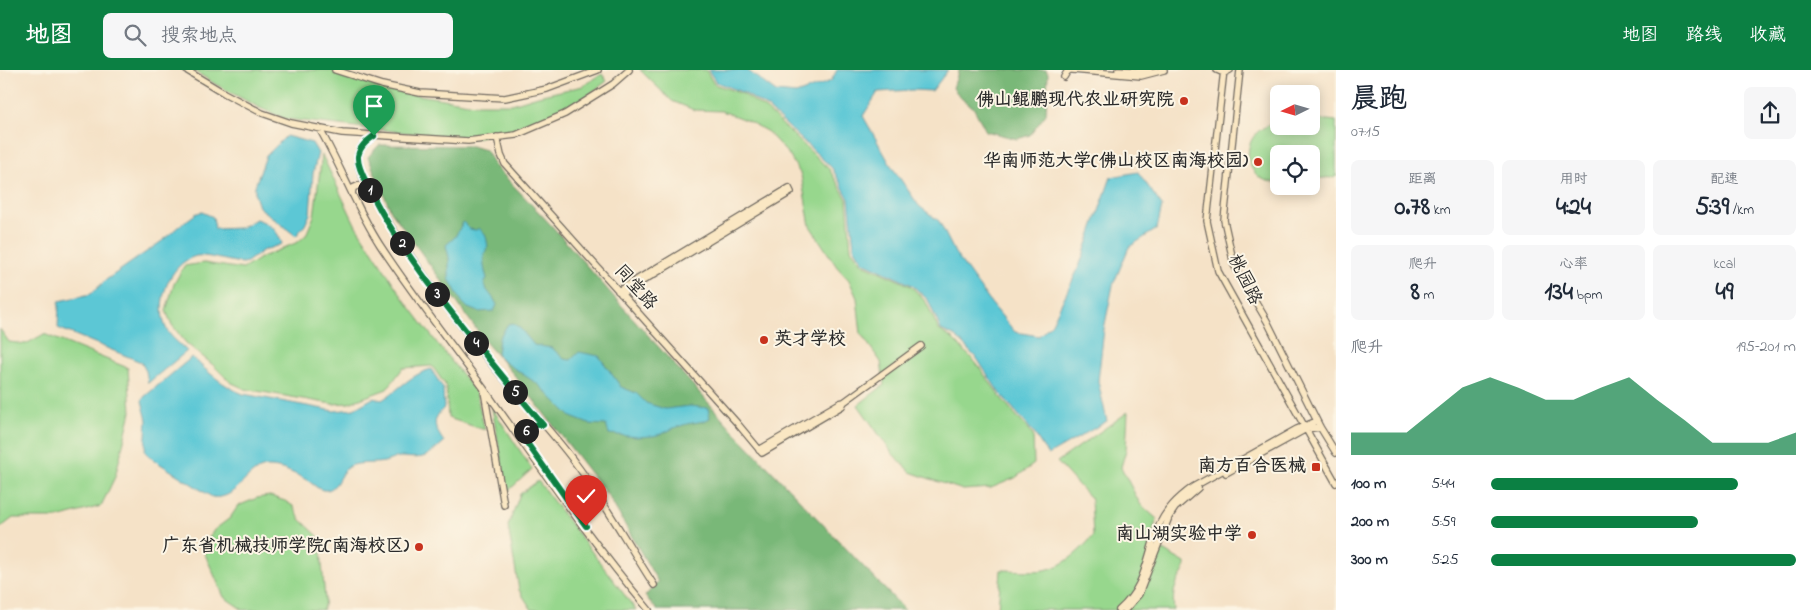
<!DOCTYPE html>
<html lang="zh">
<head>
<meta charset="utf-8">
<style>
	body { margin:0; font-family:"Indie Flower","LXGW WenKai TC",sans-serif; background:#f6f6f7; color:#1f2937; height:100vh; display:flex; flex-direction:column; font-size:19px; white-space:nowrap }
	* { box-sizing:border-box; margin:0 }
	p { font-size:16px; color:#747a83 }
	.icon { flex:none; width:28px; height:28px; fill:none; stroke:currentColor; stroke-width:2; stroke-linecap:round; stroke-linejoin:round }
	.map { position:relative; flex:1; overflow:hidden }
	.side { display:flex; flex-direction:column; background:#fff; width:475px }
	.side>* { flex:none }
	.needle { width:32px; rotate:265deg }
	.tools { position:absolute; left:1270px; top:15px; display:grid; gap:10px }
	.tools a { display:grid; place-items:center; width:50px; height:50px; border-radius:8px; background:#fff; box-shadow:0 2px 12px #0003; font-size:25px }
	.pin { position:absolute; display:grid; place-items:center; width:42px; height:42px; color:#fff; margin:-51px -21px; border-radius:50% 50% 50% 0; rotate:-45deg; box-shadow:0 0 5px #0007 }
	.pin .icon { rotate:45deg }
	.km { position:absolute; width:25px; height:25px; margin:-12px; border-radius:50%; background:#222; color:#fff; font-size:14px; line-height:25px; text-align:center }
	.round { display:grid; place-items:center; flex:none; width:52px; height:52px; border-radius:8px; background:#f6f6f7 }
	.head { display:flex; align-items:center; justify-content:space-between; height:85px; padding:0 15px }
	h1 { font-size:28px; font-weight:800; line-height:38px }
	.figures { display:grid; grid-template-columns:repeat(3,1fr); gap:8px; height:85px; padding:5px 15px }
	.figures div { display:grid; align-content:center; border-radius:8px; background:#f6f6f7; text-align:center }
	.figures b { font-size:25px; font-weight:800 }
	.figures small { font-size:14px; font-weight:400 }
	.figures p { font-size:14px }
	.chart { height:140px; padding:10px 15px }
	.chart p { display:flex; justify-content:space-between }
	.chart svg { width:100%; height:90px; margin-top:5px; fill:#0b8043; opacity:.7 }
	ul { padding:0 15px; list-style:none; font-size:16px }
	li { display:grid; grid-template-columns:80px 60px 1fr; align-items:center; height:38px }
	li i { height:12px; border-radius:6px; background:#0b8043 }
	header { display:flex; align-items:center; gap:30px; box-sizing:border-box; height:70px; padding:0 25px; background:#0b8043; color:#fff }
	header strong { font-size:24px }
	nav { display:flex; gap:28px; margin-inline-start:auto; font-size:18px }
	.search { width:350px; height:45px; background:#f6f6f7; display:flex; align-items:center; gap:12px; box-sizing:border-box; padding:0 18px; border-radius:8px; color:#747a83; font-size:19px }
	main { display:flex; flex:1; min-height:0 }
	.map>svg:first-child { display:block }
	.green { fill:#97d78d; stroke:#61815c }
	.forest { fill:#79b878; stroke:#527252 }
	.water { fill:#5cc7d5; stroke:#447980 }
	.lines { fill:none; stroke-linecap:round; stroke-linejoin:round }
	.secondary-casing { stroke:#726b62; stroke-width:8 }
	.secondary { stroke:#fae7c3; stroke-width:5.5 }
	.route-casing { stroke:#fff; stroke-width:10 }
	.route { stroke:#0b8043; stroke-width:6 }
	.poi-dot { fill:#c8321e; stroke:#fcf5e5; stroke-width:2 }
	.labels { text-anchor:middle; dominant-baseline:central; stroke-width:4; stroke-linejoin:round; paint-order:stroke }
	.poi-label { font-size:18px; font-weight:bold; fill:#2b2b2b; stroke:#fcf5e5; text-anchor:end }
	.street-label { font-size:18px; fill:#2b2b2b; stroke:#fcf5e5 }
</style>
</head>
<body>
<header>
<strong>地图</strong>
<div class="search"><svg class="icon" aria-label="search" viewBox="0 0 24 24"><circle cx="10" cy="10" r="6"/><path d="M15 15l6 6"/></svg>搜索地点</div>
<nav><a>地图</a><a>路线</a><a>收藏</a></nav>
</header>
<main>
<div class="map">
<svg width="1336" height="540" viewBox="0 0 1336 540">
	<rect width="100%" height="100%" fill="#fcf5e5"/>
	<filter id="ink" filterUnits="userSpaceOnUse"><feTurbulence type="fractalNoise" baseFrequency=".02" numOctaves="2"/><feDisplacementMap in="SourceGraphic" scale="10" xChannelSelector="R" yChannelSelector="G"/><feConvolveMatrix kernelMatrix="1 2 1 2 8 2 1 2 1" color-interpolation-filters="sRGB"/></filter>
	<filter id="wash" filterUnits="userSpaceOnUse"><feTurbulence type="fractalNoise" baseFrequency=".0096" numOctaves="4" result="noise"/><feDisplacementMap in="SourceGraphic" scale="20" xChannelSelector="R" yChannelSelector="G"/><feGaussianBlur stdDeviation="1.12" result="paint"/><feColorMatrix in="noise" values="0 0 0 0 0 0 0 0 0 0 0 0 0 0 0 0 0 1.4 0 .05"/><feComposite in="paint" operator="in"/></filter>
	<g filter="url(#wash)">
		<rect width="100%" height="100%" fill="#f5e2c7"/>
		<path class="green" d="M193,0H329L387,20L475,34H512L538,26L583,16L602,4L607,11L578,33L559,42L533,51L519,58L475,68L436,66L286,49L260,38L215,14Z
			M640,0H706L714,14L743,24L767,40L829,99L847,129L851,179L863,194L911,216L926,232L939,260L954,270L976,293L1002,329L1033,365L1034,394L1015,408L991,418L963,420L939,412L910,402L892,383L858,335L884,315L881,292L861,264L857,228L849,210L837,197L810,156L801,105L789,85L768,62L748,51L722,41L694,40L672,31Z
			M1327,50L1336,51V107L1311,109V84H1279V112C1243,115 1237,65 1270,55C1275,54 1277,56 1280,56C1287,58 1303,56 1311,56V51Z
			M322,85L356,156L403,228L440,277L476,322L485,360L448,348L446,316L432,296L403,298L387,319L349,333L332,334L245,319L230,312L213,295L186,273L172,255L166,241L174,214L184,196L204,193L243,199L260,188L298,172L306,165L314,146Z
			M0,259L9,272L26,274L44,264L128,298L131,342L115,407L101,436L58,448H13L0,458Z
			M492,338L532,399L507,422Z
			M1128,342L1126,380L1121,397L1140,434L1157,449L1149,472L1185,493C1186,502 1178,507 1176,516C1173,522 1173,533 1174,540H998L1001,500C1015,500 1032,502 1045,500C1065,496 1081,480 1093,466L1091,429L1057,392Z
			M538,411L636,540H532L519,520L508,456L520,424Z
			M270,426L285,431L293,436L300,449L320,468L325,530L323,540H243L224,527L200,473L207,471L214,460L230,448L238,436L257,428Z"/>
		<path class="forest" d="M959,0H1046L1048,4L1046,44L1030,65L1017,69L986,61L973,37L962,29L953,18Z
			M379,75L471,76L486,80L494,95L551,155L622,236L740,368L905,540H657L645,526L658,512L609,427L515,306L487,274L391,141L368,87Z"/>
		<path class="water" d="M708,0H747L776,22L796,24L831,11L837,0H948L932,21L912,20L878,22L863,46L890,94L919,136L939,151L955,183L991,233L1015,262L1039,266L1052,253L1079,197L1111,107L1138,102L1162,136L1157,159L1129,177L1113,215L1104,259L1098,311L1107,351L1048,385L1034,363L998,321L978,290L956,267L941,260L928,230L912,215L863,192L854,177L849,129L832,98L768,38L744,23L716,12Z
			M286,66L312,73L318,83L313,103L310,144L305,155L296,166L259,137L255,125V116L266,86Z
			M202,142L213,147L215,159L241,158L256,149C269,153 278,160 282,174L262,181L247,192L242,193C231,192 204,184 196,186C168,194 155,234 166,258C170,267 180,274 187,281L148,313L146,301L141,292L58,258L59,231L91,224L106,210L162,171L179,156L197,143Z
			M463,152L470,159L476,160L479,158L486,166L488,176C482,186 483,197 487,208L484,214C486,221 493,226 497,235L494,241L478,242L468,238L462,232L449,209V188L446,175L455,167Z
			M512,253L519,257L534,275L552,278L564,289L571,290L579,282L599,286L621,317L636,323L646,333L665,339L690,336L708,338L710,348L704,351L687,354L674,358L662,364L653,366L637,367L609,364L606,355L589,354L571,347L539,315L503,291L497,284L499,268L508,254Z
			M192,287C208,302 223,316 243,324L334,341L354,339L373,328L382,330C400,319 410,305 431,299L443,318L444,338C430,351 435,358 444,372C439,376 434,381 429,384C421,390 409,387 399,387C394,388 389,391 384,392C373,394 360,392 350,396C338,401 339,422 323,420C318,419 314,415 310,412C298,405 281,396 267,397C245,399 238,431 212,427L154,390L145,382L147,350L142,331L144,327Z"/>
	</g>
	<g filter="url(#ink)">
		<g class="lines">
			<defs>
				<path id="secondary" d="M186,0L224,23L262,43L291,53L342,63L468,71L516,65L565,44L613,14L629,0
					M335,0L382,15L420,23L505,28L547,19L598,0
					M1072,0L1141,6L1164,0
					M1118,0L1135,1L1149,0
					M1217,0L1224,3L1230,0
					M1224,0L1207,151L1218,201L1336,413
					M1240,0L1224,150L1234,195L1267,251L1320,357L1336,383
					M1064,7L1067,2L1070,0
					M319,58C341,96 356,138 380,175C416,230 457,281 495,334C545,404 594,475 649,540
					M374,66C366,72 360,76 358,86C356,102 376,131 384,145C417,199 455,249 495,298C522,331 551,360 576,394C605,432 628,475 654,515
					M497,67L501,85L505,94L737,353L762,383L842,336L844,332L840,333L759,380
					M352,124L353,118L362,114L368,116
					M618,221L789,118L791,122L621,224
					M484,321L504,435
					M844,332L921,276
					M529,376L525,367L528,357L535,355H543
					M1226,403L1306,359L1320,357
					M1119,540C1146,517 1146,488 1158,458C1165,440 1178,428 1193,417L1297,359L1317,351
					M1125,540L1139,524L1169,447L1175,438L1198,418"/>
			</defs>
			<use href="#secondary" class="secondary-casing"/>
			<use href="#secondary" class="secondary"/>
		</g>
	</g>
	<g class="lines" filter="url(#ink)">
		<defs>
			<path id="route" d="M374,66C366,72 360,76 358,86C357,97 365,109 369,118C384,150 405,180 426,209C463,259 503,307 543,355H535L528,357L525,367L527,373L586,456"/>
		</defs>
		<use href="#route" class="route-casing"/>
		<use href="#route" class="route"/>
	</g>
	<g class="poi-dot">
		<circle cx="1184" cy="31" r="5"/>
		<circle cx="1258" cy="92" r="5"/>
		<circle cx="764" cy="270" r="5"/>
		<rect x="1311" y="392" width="10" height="10" rx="2.5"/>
		<circle cx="1252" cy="465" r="5"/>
		<circle cx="419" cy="477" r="5"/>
	</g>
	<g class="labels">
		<g class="poi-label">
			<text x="1174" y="31">佛山鲲鹏现代农业研究院</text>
			<text x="1248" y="92">华南师范大学(佛山校区南海校园)</text>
			<text x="774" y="270" text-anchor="start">英才学校</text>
			<text x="1306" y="397">南方百合医械</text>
			<text x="1242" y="465">南山湖实验中学</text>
			<text x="409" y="477">广东省机械技师学院(南海校区)</text>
		</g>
		<g class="street-label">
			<text transform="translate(1244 210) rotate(64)">桃园路</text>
			<text transform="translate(635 218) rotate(48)">同堂路</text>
		</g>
	</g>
</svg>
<div class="tools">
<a><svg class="needle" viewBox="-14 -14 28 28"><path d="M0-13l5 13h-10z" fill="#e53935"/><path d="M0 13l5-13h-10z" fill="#747a83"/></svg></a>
<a><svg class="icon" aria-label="locate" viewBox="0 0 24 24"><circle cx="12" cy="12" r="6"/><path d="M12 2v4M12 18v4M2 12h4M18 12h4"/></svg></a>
</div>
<div class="pin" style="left:374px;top:66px;background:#1e9e55"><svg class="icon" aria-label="arrive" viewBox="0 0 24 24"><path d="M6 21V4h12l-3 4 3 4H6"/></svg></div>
<div class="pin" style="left:586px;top:456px;background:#d93025"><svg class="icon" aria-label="check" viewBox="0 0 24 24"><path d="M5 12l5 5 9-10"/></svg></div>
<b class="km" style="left:370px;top:120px">1</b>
<b class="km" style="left:402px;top:173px">2</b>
<b class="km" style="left:437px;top:224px">3</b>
<b class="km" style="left:476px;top:273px">4</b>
<b class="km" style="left:515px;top:322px">5</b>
<b class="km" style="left:526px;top:361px">6</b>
</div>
<section class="side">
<div class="head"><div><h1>晨跑</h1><p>07:15</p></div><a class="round"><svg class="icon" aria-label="share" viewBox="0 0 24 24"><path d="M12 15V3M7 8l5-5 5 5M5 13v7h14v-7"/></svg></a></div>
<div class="figures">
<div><p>距离</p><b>0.78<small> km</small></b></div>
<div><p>用时</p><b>4:24</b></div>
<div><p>配速</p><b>5:39<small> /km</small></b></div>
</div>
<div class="figures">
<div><p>爬升</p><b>8<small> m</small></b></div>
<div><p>心率</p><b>134<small> bpm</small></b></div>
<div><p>kcal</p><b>49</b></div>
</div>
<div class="chart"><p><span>爬升</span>195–201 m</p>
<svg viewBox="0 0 160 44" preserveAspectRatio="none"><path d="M0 44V33L10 33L20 33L30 22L40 11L50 6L60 11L70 17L80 17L90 11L100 6L110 17L120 27L130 38L140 38L150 38L160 33V44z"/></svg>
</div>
<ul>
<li><b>100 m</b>5:44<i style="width:81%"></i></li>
<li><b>200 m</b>5:59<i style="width:68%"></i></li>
<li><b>300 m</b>5:25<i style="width:100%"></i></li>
</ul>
</section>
</main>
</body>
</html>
